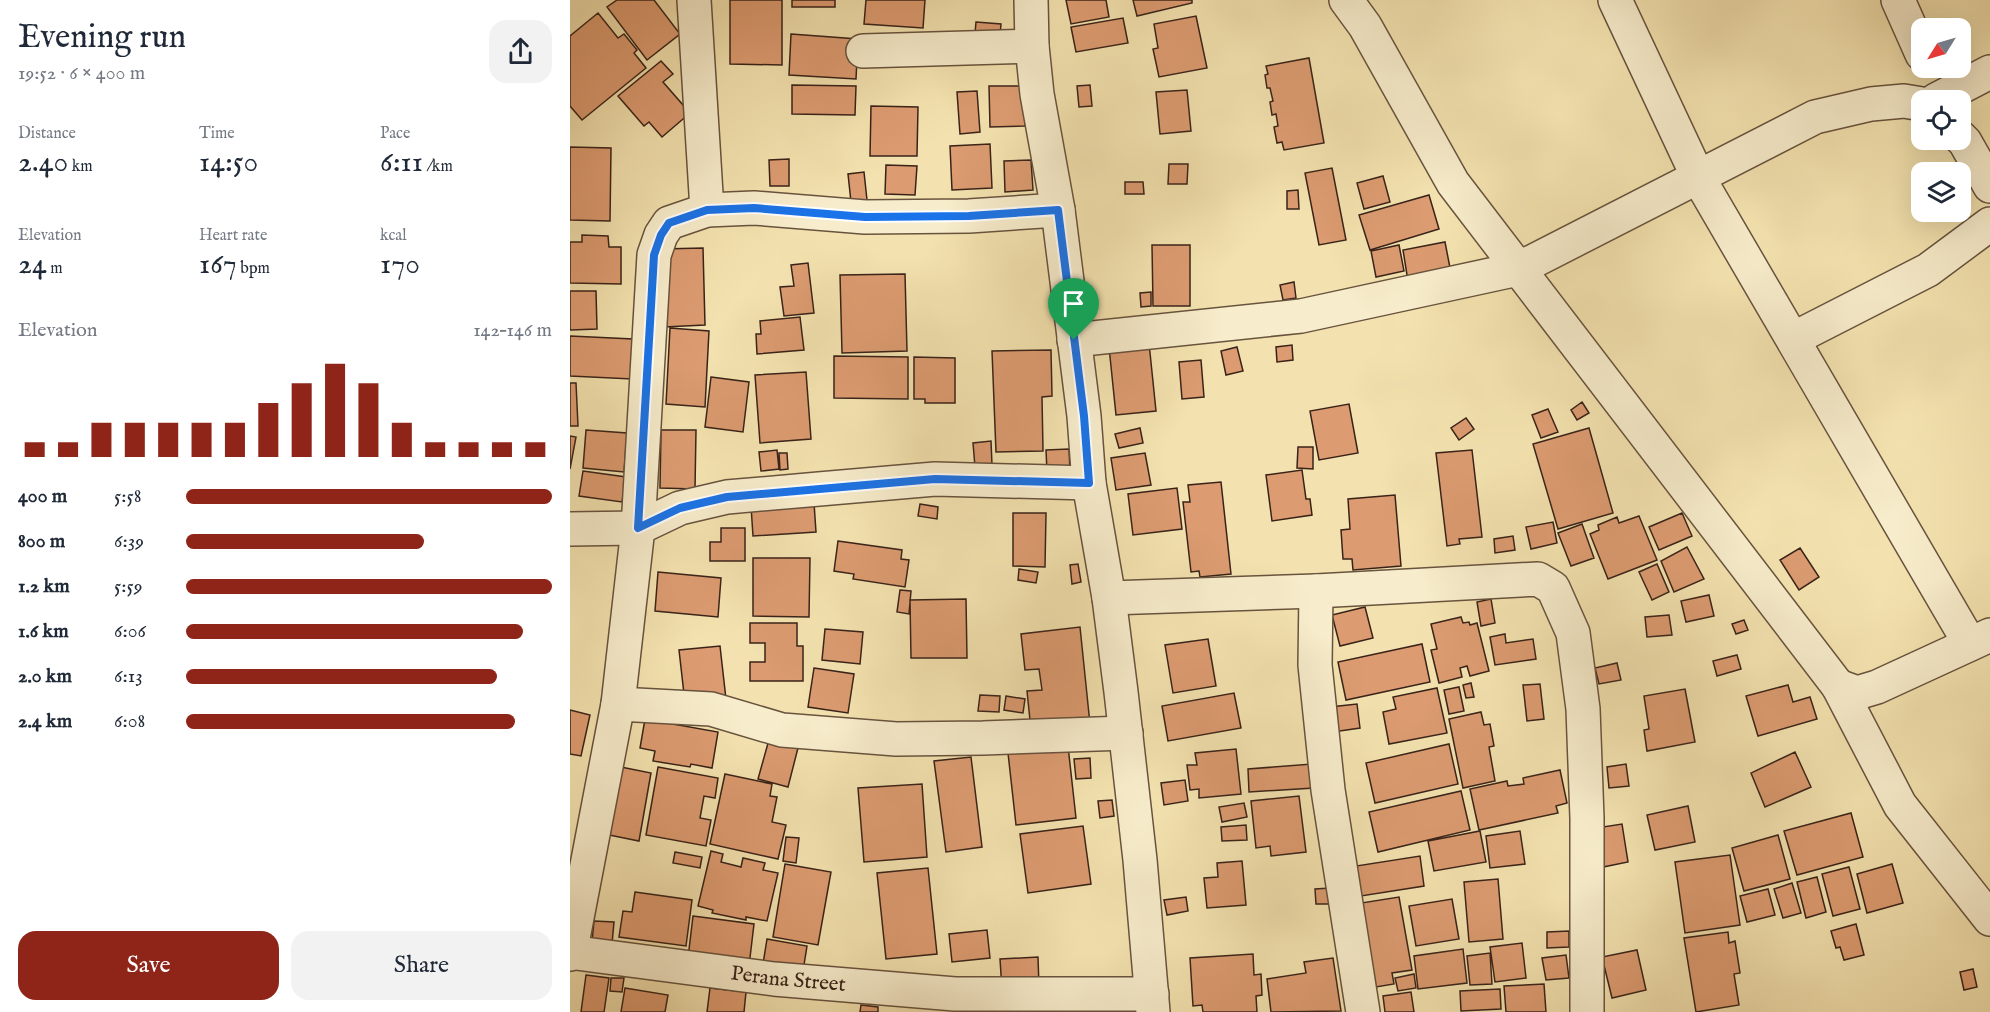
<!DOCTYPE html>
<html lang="en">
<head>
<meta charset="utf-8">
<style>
	body { margin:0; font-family:"IM FELL English",serif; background:#f2f2f3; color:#1f2937; height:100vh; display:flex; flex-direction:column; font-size:22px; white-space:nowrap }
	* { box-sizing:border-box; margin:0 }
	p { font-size:20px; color:#747a83 }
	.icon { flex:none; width:33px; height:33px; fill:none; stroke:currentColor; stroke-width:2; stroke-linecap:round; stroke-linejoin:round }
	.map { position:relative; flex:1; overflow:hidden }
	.drawer { display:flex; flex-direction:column; background:#fff; width:570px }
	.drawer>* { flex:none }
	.needle { width:39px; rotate:233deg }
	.fabs { position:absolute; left:1341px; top:18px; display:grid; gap:12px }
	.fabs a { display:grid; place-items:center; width:60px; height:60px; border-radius:12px; background:#fff; box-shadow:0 6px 24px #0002; font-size:30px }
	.pin { position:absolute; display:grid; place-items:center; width:51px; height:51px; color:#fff; margin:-62px -26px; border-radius:50% 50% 50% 0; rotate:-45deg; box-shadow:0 0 6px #0007 }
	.pin .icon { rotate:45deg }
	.round { display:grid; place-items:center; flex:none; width:63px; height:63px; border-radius:18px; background:#f2f2f3 }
	.headline { display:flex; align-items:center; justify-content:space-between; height:102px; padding:0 18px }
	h1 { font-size:33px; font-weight:600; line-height:45px }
	.figures { display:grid; grid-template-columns:repeat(3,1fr); gap:9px; height:102px; padding:6px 18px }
	.figures div { display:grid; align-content:center }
	.figures b { font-size:30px; font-weight:600 }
	.figures small { font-size:16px; font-weight:400 }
	.figures p { font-size:16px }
	.chart { height:168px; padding:12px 18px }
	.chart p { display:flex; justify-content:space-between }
	.chart svg { width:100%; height:108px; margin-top:6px; stroke:#8f2418; stroke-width:6 }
	.button { display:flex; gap:12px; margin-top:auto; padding:12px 18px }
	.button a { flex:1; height:69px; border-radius:18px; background:#8f2418; color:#fff; font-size:24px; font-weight:600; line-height:69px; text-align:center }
	.button a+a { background:#f2f2f3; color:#1f2937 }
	ul { padding:0 18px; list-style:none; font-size:20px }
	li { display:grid; grid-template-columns:96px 72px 1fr; align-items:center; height:45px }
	li i { height:15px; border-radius:8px; background:#8f2418 }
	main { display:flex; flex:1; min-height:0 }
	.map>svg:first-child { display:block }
	.building { fill:#dc9b70; stroke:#392319; stroke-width:1.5 }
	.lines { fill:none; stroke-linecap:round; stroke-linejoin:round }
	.minor-casing { stroke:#68533e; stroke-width:36 }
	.minor { stroke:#f7eccb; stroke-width:33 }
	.route-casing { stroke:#fff; stroke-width:12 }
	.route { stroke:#1a73e8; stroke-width:8 }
	.labels { text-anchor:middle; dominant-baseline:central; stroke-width:4.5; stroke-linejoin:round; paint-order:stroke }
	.street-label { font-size:21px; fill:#392319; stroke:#f7eccb }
</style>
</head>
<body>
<main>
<section class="drawer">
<div class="headline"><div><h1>Evening run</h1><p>19:52 · 6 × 400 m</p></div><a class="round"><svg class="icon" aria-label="share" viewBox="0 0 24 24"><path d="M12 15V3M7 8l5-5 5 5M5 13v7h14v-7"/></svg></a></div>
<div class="figures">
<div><p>Distance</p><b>2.40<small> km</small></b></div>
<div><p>Time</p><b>14:50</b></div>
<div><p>Pace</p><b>6:11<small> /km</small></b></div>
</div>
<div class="figures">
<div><p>Elevation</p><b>24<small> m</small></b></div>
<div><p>Heart rate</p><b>167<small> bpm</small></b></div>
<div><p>kcal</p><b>170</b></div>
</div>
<div class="chart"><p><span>Elevation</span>142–146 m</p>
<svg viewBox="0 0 160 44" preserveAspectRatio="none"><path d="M5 44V38M15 44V38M25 44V30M35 44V30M45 44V30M55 44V30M65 44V30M75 44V22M85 44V14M95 44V6M105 44V14M115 44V30M125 44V38M135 44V38M145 44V38M155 44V38"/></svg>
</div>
<ul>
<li><b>400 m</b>5:58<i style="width:100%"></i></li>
<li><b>800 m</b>6:39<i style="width:65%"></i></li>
<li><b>1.2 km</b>5:59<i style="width:100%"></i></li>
<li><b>1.6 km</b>6:06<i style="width:92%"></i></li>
<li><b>2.0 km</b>6:13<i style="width:85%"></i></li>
<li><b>2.4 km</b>6:08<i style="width:90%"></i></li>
</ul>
<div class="button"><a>Save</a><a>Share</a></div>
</section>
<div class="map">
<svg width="1420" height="1012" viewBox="0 0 1420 1012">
	<rect width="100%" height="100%" fill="#f3e2af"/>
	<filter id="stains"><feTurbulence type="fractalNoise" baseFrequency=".00333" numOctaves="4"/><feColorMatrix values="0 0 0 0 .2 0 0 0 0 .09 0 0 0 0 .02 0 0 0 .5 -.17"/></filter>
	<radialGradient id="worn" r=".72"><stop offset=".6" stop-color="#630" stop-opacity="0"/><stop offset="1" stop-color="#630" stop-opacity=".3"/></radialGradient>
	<path class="building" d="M47,0H84L110,34L77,60L37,7Z
		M160,0H212V65L160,64Z
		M222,0H265V7H222Z
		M296,0H355L353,28L294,24Z
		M496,0H536L539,17L501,24Z
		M563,0H622V3L567,16Z
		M28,13L48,38L54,34L67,50L64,53L76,68L12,120L0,106V36Z
		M626,16L637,68L589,77L583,49L588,48L584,24Z
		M553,18L558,43L506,52L501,27Z
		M406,22L431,24L429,46L404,44Z
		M221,34L288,39L286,79L219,75Z
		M739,58L754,143L714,150L712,142L707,143L704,127L708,126L706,114L702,115L700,102L703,101L700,88H697L695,75L698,74L696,66Z
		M91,61L103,74L93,82L120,113L92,137L79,122L74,126L48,96Z
		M222,85L286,86L285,115L222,114Z
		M520,85L522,106L509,107L507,86Z
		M419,86H454L455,126L420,127Z
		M617,90L621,131L590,134L586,92Z
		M407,91L410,132L390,134L387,92Z
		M301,106L348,107L347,156H300Z
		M420,144L422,188L382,190L380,146Z
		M0,147L41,148L40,221L0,220Z
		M219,159V186H200L199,160Z
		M461,160L463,190L435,192L434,161Z
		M599,164H618L617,184H598Z
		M316,165L347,166L345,195L315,194Z
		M762,168L776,240L749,245L735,173Z
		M294,172L297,200L281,202L278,174Z
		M813,176L820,202L794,209L787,183Z
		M555,182H573L574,194H555Z
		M728,190L729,209H717V191Z
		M859,195L869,229L800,250L789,215Z
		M12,235L38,236L39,247H51V284L0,283V242H12Z
		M875,242L881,273L838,281L833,250Z
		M582,245H620V306H583Z
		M829,245L834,271L806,277L801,251Z
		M133,248L135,325L94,327L91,249Z
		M238,263L244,313L214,316L210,287L224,286L221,265Z
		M335,274L337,351L272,353L270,275Z
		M724,282L726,298L713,300L710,285Z
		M0,291H26L27,329L0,330Z
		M581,292V306L571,307L570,293Z
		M230,317L234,350L187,354L186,334H191L190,321Z
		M100,328L139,331L135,407L96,404Z
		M0,336L63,339L62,379L0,376Z
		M579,343L586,411L546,415L539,347Z
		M722,345L723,360L707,362L706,347Z
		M667,347L673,371L656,375L651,351Z
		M481,350L482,396L472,397L473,451L426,452L422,351Z
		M264,356L338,357V399L264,398Z
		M344,357L385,358V403H355V399H344Z
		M631,360L634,397L612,399L609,362Z
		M236,372L241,439L190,443L185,375Z
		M141,377L179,382L173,432L135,427Z
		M0,383H6L8,426H0Z
		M1012,402L1019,413L1007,420L1001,410Z
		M779,404L788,453L749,460L740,411Z
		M978,409L988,432L971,438L962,415Z
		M896,418L904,429L889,440L881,428Z
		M570,428L573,443L549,448L545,434Z
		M1019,428L1043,513L988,529L963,444Z
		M16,430L57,433L54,472L13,468Z
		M91,430H126L125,489L90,488Z
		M0,436L6,437L0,469Z
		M421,441L422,465L405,467L403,443Z
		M728,447H743V469L727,468Z
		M499,449L500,471L477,472L476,450Z
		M207,450L209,469L191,471L189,452Z
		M902,450L912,537L889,539L890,544L877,546L866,453Z
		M209,453H217L218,469L210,470Z
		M575,453L581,485L546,490L541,458Z
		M732,470L736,499H740L742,515L702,521L696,475Z
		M13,471L56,477L52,502L9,496Z
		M651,482L661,574L630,577L629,571L621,572L613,502H620L618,485Z
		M607,488L612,529L563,535L558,494Z
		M825,495L831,566L783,570L782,559H773L771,530L780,529L778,499Z
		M244,503L246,532L183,536L181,506Z
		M350,504L368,507L367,519L348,516Z
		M443,513H476L475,567L443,566Z
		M1112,513L1122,536L1089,550L1079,527Z
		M1069,516L1087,560L1038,579L1020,534L1029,530L1028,525L1047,517L1049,523Z
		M983,522L987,543L961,549L956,527Z
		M1012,524L1024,558L1001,566L988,533Z
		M151,528H175V561H140V542H151Z
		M943,536L945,550L925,553L924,539Z
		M268,541L332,550L331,559L339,560L335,587L283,579L284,574L264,571Z
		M1117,547L1134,579L1104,592L1091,561Z
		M1230,548L1249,577L1229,590L1210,560Z
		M183,558H240L239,617L183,616Z
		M508,564L511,582L502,584L500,565Z
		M1087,564L1099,592L1082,600L1069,572Z
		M449,569L468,572L466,583L448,580Z
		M88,572L151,578L148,617L85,611Z
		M330,590L341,591L339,614L327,612Z
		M1139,595L1144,616L1116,622L1111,601Z
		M396,599L397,658H341L340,600Z
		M921,599L925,623L911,626L907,602Z
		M795,607L803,638L770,646L762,615Z
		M1099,615L1102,635L1077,637L1075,617Z
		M891,617L893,623L899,622L900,625L907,623L919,671L900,676L897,666L890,668L892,677L869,683L861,650L867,649L861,624Z
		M1174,620L1178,630L1166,634L1162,624Z
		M180,623H227V646H233V681H180V662H195V643H180Z
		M510,627L520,724L461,730L457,691L472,690L469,669L455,670L451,634Z
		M255,629L293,632L290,664L252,660Z
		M935,634L936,643L963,639L966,659L925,665L920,637Z
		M638,639L646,686L603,693L595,645Z
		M852,644L860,682L776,700L768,662Z
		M150,646L156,699L115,703L109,650Z
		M1167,655L1171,669L1147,676L1143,661Z
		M1047,663L1051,680L1029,684L1025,668Z
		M244,668L284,674L278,713L238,707Z
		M901,683L904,697L896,698L893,685Z
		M970,684L974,719L957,721L953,685Z
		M1218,685L1223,702L1240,697L1247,719L1188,736L1176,696Z
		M889,687L894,711L879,714L874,690Z
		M867,688L877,733L819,744L813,712L826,709L823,697Z
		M1115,689L1125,742L1077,751L1074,730L1079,729L1074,696Z
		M664,693L671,728L598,741L592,706Z
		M410,695L430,696L429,712L408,711Z
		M436,696L455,699L453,713L434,710Z
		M787,704L790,728L763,732L760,707Z
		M0,710L20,715L11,756L0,754Z
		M911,712L914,725L920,724L924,746L919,747L925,781L893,788L879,719Z
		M75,719L148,732L142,768L121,764L120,767L83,761L85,751L70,748Z
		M200,736L229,744L218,787L188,779Z
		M879,744L888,784L805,803L796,763Z
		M498,746L506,818L446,825L438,753Z
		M666,749L671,794L629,798V789L620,790L617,765H627L625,753Z
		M1225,752L1241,787L1195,807L1181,773Z
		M401,757L412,847L376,852L364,761Z
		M520,758L521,778L506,779L504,759Z
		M742,764L744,788L679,792L678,769Z
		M1056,764L1059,786L1039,788L1037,767Z
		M46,766L81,773L69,841L34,834Z
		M88,767L148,778L145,798L134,796L130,818L141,820L136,846L76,835Z
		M990,770L997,803L986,806L988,813L909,830L900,789L937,781L938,786L954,784L953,778Z
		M155,774L202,784L200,796L207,797L202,822L216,825L208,859L140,844Z
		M615,780L618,801L594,805L591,783Z
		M352,784L357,857L294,862L288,788Z
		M891,791L900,830L808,852L799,812Z
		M729,796L736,852L701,856L700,846L686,848L681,801Z
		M542,800L544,816L530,818L528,801Z
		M674,803L677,817L652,822L649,807Z
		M1118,806L1125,842L1085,850L1077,815Z
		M1281,813L1293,857L1227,875L1214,831Z
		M1052,824L1058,862L1033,867L1026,828Z
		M676,825L677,840L652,841L651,827Z
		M513,826L521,884L458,893L450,834Z
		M910,831L916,862L864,871L858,841Z
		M950,831L955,864L920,868L916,836Z
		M1208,835L1220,879L1174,891L1162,848Z
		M216,837L229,838L226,863L213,861Z
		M141,851L153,854L151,862L171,867L173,858L195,863L193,870L208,873L197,921L176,917V920L142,913L143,910L128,906Z
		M105,852L132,857L130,868L103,863Z
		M1160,855L1170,925L1115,933L1105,862Z
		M850,856L854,886L791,896L786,866Z
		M672,861L676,905L637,908L634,878L648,877L647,863Z
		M215,864L261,872L248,945L203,937Z
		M1322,864L1333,903L1297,913L1287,874Z
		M1279,867L1290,909L1263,916L1252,874Z
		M358,868L367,954L316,959L307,873Z
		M1247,877L1256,912L1236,918L1227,882Z
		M928,879L933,939L899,942L894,882Z
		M1222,883L1231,913L1213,918L1204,889Z
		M760,888L761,904H746L745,889Z
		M1198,889L1205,915L1177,922L1170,896Z
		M65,892L122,900L116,946L49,937L53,911L62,912Z
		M616,897L618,911L597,915L594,900Z
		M829,897L842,970L822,973L824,984L806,987L791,903Z
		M882,899L889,939L846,946L839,906Z
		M123,916L184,924L179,966L118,958Z
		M24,921L44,922L42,944L22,942Z
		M1286,924L1294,955L1274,960L1270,947L1266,948L1261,931Z
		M417,930L420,958L382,962L379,934Z
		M999,931V947L977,948V932Z
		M1158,932L1159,943L1165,941L1170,973L1164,974L1169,1005L1126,1012L1114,938Z
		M197,939L237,946L233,971L193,964Z
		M952,943L956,978L925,982L920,947Z
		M893,949L897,983L848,989L844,956Z
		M1067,950L1076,990L1042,998L1032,957Z
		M920,953L922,984L900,985L897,956Z
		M683,954L684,975L691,974L692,995L686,996L687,1012H633L632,1005L623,1006L620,958Z
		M996,955L999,978L976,980L972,958Z
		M468,957L469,987L432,990L430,959Z
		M763,958L771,1011L701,1012L697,979L736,973L734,962Z
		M1403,969L1407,987L1394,990L1390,972Z
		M844,974L846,988L828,991L825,978Z
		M16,975L39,978L34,1012H11Z
		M41,978H54L52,992L40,991Z
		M974,984L976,1012H936L934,986Z
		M55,988L98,995L95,1012H51Z
		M140,988L176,992L174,1012H137Z
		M930,989L931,1009L891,1011L890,991Z
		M841,992L844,1012H815L813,996Z
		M291,1005L308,1007V1012H290Z"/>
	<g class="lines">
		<defs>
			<g id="minor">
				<path d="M124,0L137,210"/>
				<path d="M461,0L462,46L467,94L488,210L514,416L519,483L539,598L551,692L570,860L583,1012"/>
				<path d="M776,0L795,26L883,183L1268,686L1330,805L1420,919"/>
				<path d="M1045,0L1128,177L1400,644"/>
				<path d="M1328,0L1352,54"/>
				<path d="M293,51L462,46"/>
				<path d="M1366,100L1420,72"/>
				<path d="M1390,137L1395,142L1420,186"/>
				<path d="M1223,339L1358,270L1420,224"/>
				<path d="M504,340L731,316L948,269L1245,117L1301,104L1334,101L1352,104"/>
				<path d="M0,529L68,528L110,508L157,497L249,489L365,479L519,483"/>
				<path d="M746,591L745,665L758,790L793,1012"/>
				<path d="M539,598L746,591L968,579L983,588L1003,633L1013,709L1017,818V1012"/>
				<path d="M1268,686L1287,693L1307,687L1420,635"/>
				<path d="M48,704L141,709L212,730L326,739L413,738L556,733"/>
				<path id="s1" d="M0,952L204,979L385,994H582"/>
				<path d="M0,954L48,704L68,528L84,255L91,235L99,223L137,210L184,208L295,217L399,216L488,210"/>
			</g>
		</defs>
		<use href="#minor" class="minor-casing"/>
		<use href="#minor" class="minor"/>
	</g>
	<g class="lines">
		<defs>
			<path id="route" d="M184,208L295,217L399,216L488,210L514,416L519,483L365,479L157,497L110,508L68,528L84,255L91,235L99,223L137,210Z"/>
		</defs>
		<use href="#route" class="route-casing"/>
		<use href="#route" class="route"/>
	</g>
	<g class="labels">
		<g class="street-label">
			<text stroke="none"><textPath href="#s1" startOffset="220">Perana Street</textPath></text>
		</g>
	</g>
	<rect width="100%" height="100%" filter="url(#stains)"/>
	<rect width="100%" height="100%" fill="url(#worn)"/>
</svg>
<div class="fabs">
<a><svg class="needle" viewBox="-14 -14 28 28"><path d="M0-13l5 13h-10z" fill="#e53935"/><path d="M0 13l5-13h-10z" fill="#747a83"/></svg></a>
<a><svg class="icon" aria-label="locate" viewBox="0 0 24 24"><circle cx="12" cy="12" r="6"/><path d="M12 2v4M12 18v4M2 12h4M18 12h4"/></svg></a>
<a><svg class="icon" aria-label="layers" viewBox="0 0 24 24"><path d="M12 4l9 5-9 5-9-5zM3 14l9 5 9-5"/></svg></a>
</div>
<div class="pin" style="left:504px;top:340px;background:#1e9e55"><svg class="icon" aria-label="arrive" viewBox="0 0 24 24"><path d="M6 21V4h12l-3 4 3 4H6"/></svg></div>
</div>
</main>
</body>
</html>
